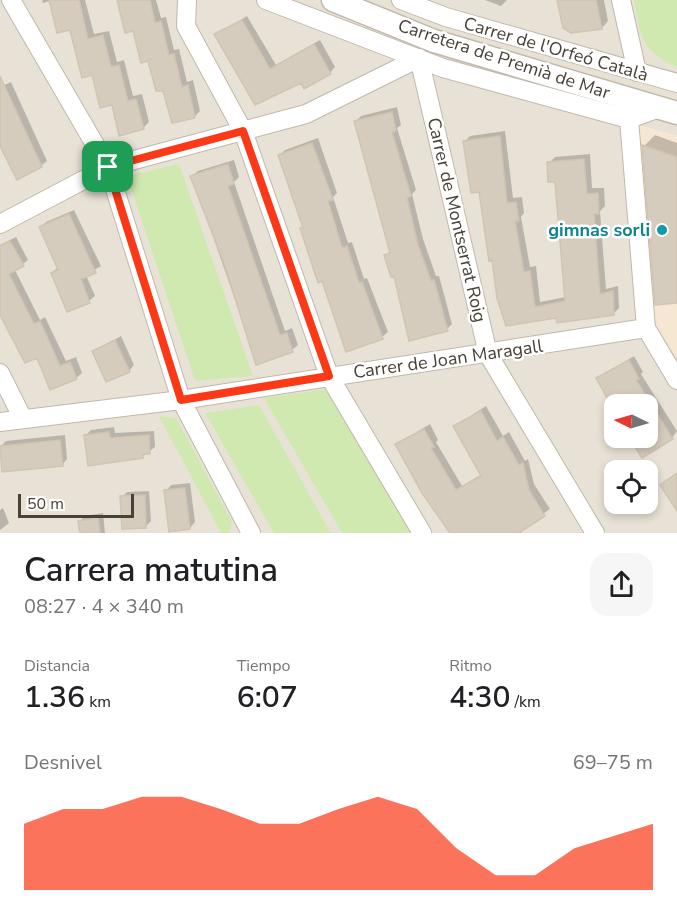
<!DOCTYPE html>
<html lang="es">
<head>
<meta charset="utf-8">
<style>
	body { margin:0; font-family:"Nunito Sans",sans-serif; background:#f6f6f6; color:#202124; height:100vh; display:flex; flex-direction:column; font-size:22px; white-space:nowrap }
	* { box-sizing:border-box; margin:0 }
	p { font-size:20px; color:#757577 }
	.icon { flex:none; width:33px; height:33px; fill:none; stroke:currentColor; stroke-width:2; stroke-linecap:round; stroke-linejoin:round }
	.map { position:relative; height:533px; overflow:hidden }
	.side { display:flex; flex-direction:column; background:#fff; flex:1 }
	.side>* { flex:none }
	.needle { width:39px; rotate:275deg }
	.fabs { position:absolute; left:604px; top:394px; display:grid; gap:12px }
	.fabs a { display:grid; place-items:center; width:54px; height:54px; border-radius:12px; background:#fff; box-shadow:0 3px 9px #0003; font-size:30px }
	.scale { position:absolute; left:18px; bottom:15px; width:116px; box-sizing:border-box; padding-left:6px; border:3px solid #484137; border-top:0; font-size:16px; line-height:21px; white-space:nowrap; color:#484137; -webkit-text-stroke:4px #fff; paint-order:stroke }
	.pin { position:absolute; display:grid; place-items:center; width:51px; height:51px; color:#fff; margin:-26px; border-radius:12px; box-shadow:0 3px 9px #0006 }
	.round { display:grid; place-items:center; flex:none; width:63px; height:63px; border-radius:18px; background:#f6f6f6 }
	.overview { display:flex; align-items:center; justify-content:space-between; height:102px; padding:0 24px }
	h1 { font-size:33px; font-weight:600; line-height:45px }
	.metrics { display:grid; grid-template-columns:repeat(3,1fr); gap:9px; height:102px; padding:6px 24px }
	.metrics div { display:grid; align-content:center }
	.metrics b { font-size:30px; font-weight:600 }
	.metrics small { font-size:16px; font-weight:400 }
	.metrics p { font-size:16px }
	.chart { height:168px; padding:12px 24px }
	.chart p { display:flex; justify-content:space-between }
	.chart svg { width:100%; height:108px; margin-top:6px; fill:#fc3917; opacity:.7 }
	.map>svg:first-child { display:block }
	.residential { fill:#e8e2d6; fill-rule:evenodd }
	.commercial { fill:#f6e7d3 }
	.green { fill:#d0e9b1 }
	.shadow { fill:#0003 }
	.building { fill:#d6ccbd; stroke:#d1c4b0; stroke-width:1.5 }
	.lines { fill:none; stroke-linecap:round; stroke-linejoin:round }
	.minor-casing { stroke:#c0b8aa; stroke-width:20 }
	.tertiary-casing { stroke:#c0b8aa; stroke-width:25 }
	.minor { stroke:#fff; stroke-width:18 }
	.tertiary { stroke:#fff; stroke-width:22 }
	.route-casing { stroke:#fff; stroke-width:12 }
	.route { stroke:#fc3917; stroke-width:8 }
	.culture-dot { fill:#0f9aa8; stroke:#fff; stroke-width:2 }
	.labels { text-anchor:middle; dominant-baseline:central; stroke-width:5; stroke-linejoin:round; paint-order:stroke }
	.street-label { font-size:18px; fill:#484137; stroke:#fff }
	.culture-label { font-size:18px; font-weight:bold; fill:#0d838f; stroke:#fff; text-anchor:end }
</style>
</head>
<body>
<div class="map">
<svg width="677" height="533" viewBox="0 0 677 533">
	<rect width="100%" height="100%" fill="#f4f1e8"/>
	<path class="residential" d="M0,0H677V136L638,125L654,322L677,357V533H0ZM615,405H648V438H615ZM615,471H648V504H615Z"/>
	<path class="commercial" d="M637,125L677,136V357L654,322Z"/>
	<path class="green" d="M634,0H677V67C640,50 641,37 634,0Z
		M179,164L253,376L195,381L127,176Z
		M326,389L412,533H342L264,398Z
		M259,405L331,533H274L205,413Z
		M159,416L177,419L232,522L229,533H221Z"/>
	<path class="shadow" d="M42,0H85L94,34L109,31L117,62L124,60L133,96L142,94L149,122L143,128L113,104L93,74L71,28L50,1L43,3Z
		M118,0H156L161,18L166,17L174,50L179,49L187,82L193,80L200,111L194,117L165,89Z
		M485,0H507L501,6Z
		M559,0H604L608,21L602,28Z
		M247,16L276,65L320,40L335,67L330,73L301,81L256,103L216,35Z
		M11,82L47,161L41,166L0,144V87Z
		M397,107L401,125L397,128L416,190L412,194L423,239L436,276H439L452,324L447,329L396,274L386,255L391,250L356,121L361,116Z
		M505,131L513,198L522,197L524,213L521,217L530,267L536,266L540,302L566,297L556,180L549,163L555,157L590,154L592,188H604L605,206L600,211L606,289L618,286L619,308L613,314L558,316L507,325L480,190L464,142L470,136Z
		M655,135L677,143V302L644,146Z
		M318,138L337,193L333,197L348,243L352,242L364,279L367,278L388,332L382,337L323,279L302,229L304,227L280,155L285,150Z
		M234,160L239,177L234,182L285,331L292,328L298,345L292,350L257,363L192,176L198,171Z
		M74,210L101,266L86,275L95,296L89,301L52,273L58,267L41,227L46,222Z
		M16,237L28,260L15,270L40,320L45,317L66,361L76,357L82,373L76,378L38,355L0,310V245Z
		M121,336L134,365L129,371L94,351Z
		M634,356L643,372L641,374L677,431L672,438L642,456L632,438H648V405H615V408L598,378Z
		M486,406L503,436L509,432L525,461L528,459L534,484L550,509L516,533L514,530L508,533H451L397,444L430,424L438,440L436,442L462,486L482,474L455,426Z
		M114,427L115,433L154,431L155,447L142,457L86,435L91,430Z
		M65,435L67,459L62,465L1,446L6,441Z
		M190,483L195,522L190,528L166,491L171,485Z
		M149,491L151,521L145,527L122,497L127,492Z
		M3,508L9,523L0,530V510Z
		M103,513L105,533H81L80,521L85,516Z"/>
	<path class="building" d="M49,0H79L88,39L103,35L111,67L119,65L128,101L136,99L144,129L119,136L112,105L100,108L92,75L82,78L70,30L57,33Z
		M117,0H150L155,23L161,21L169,55L174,54L182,87L188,85L195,118L172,123L163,91H156L148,61L141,63L133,31L125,33Z
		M557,0H596L602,29L571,33L563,28Z
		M242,20L270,69L314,44L331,74L304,89L301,83L255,105L214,34Z
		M0,76L42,167L17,180L0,146Z
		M392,112L396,131L392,132L411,196L407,198L418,245L431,281L434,280L448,331L409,341L394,276L391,277L384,255L390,253L354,121Z
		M500,136L507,203L516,202L519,221H515L524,272L530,271L535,307L565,301L555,182H548L547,162L584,159L587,194L598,193L599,214H594L600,294L613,291L614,315L557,323L556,318L506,326L497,298L492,260L489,261L479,192L471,193L463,141Z
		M312,143L333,200L328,201L342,248L347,246L359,283L362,282L383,339L346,352L322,281L318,283L300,228H303L278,155Z
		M642,145L677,157V303L655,305Z
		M228,164L234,184L228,186L243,229L280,335L287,333L293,352L256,365L224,263L190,176Z
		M69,214L96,273L81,279L90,303L67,312L51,273L58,270L39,227Z
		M10,241L24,266L9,274L34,324L40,321L60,366L70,362L77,379L50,390L37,358L25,363L0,315V246Z
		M115,340L130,372L106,382L92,351Z
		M629,360L639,379L636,380L673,439L642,458L630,438H648V405H611L596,378Z
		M481,411L497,441L503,437L519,465L523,463L529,490L545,516L519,533H450L422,493L395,444L424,429L434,447L431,448L456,490L481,476L453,426Z
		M109,432L110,438L149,435L150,454H143V458L88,466L84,435Z
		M60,440L63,466L2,472L0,446Z
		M677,473V511L660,485Z
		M185,488L190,529L169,532L164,490Z
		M145,495L146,528L122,529L120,496Z
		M98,518L100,533H80L78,521Z"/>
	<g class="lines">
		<defs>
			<path id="minor" d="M11,0L108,167L181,400L251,533
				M187,0L186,26L243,131L329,376L422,533
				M266,0L443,68L629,119L659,108
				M401,0L446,17L677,83
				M621,0L637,72
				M419,58L488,354L595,533
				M629,119L646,328L677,380
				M0,224L108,167L306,114L419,58
				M0,373L23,419
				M0,422L181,400L646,328"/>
			<path id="tertiary" d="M333,0L434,41L677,113"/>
		</defs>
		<use href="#minor" class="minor-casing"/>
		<use href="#tertiary" class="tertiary-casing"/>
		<use href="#minor" class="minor"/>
		<use href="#tertiary" class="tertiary"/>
	</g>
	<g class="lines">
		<defs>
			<path id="route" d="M243,131L329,376L181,400L108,167Z"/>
		</defs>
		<use href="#route" class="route-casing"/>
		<use href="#route" class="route"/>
	</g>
	<circle class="culture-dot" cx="662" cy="230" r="6"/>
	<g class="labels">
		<g class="street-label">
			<text transform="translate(556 49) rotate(16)">Carrer de l'Orfeó Català</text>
			<text transform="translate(504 59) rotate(18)">Carretera de Premià de Mar</text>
			<text transform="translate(457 220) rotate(77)">Carrer de Montserrat Roig</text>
			<text transform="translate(448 359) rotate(-8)">Carrer de Joan Maragall</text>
		</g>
		<g class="culture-label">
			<text x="650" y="230">gimnas sorli</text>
		</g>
	</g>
</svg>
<div class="fabs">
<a><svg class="needle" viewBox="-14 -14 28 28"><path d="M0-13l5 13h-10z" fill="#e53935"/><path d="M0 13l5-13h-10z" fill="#757577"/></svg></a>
<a><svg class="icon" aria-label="locate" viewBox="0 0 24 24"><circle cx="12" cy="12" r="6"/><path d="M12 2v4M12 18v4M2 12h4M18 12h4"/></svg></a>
</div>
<div class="scale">50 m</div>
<div class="pin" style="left:108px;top:167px;background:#1e9e55"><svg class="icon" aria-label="arrive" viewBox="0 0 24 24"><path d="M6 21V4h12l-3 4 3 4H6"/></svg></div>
</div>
<section class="side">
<div class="overview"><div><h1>Carrera matutina</h1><p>08:27 · 4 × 340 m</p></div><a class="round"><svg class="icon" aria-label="share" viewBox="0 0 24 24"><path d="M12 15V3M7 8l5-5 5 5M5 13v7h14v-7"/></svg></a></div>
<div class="metrics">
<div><p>Distancia</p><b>1.36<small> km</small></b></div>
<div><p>Tiempo</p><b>6:07</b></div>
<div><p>Ritmo</p><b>4:30<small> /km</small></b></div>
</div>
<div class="chart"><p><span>Desnivel</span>69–75 m</p>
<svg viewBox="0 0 160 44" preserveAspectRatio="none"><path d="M0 44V17L10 11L20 11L30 6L40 6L50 11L60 17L70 17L80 11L90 6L100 11L110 27L120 38L130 38L140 27L150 22L160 17V44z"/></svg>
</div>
</section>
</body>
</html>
